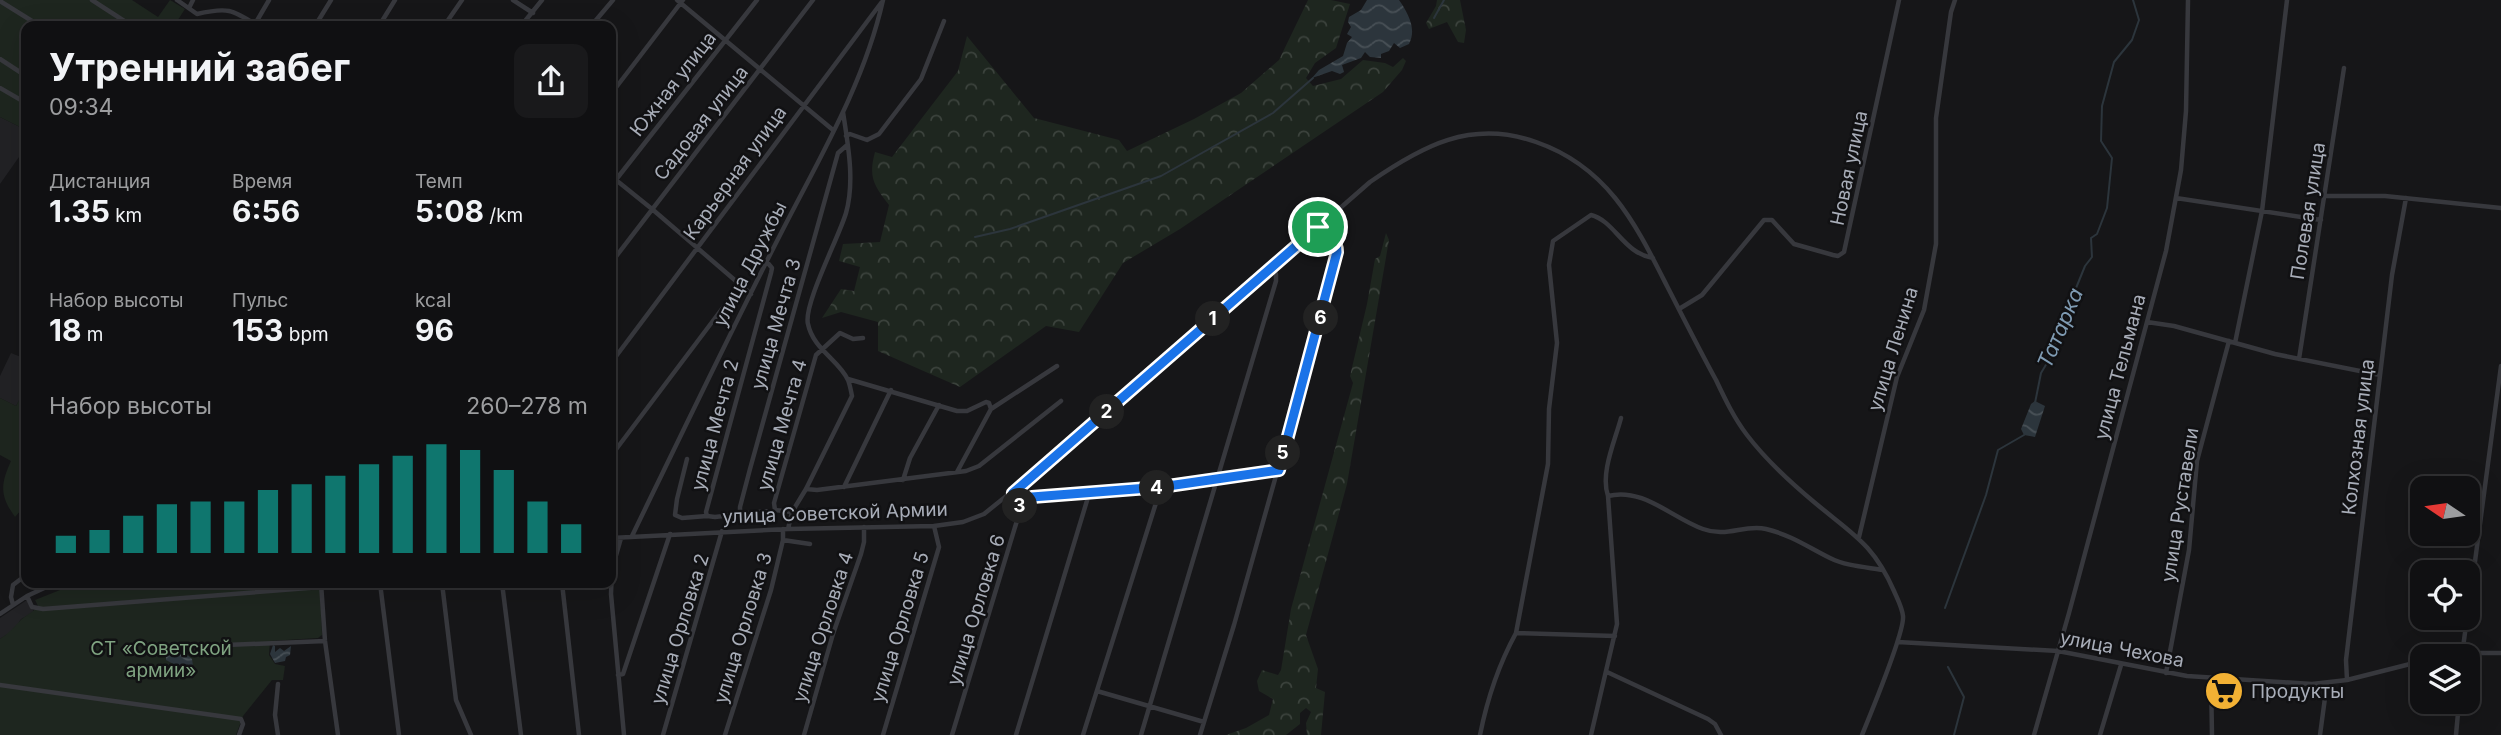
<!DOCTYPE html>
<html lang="ru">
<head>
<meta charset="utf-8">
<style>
	body { margin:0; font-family:Inter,sans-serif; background:#19191b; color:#f1f3f6; height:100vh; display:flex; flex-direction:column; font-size:26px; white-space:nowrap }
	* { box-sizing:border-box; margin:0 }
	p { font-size:23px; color:#9c9d9f }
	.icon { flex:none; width:38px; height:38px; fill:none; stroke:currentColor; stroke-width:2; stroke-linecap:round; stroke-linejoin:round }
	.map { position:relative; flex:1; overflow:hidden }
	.details { position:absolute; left:21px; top:21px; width:595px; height:567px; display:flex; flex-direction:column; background:#101012; border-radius:14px; box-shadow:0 7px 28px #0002,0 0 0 2px #303032 }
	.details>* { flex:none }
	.needle { width:46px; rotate:283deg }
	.tools { position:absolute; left:2410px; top:476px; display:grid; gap:14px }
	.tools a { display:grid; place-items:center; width:70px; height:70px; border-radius:14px; background:#101012; box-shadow:0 7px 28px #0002,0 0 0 2px #303032; font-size:35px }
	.pin { position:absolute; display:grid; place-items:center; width:60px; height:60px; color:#fff; margin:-30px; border:4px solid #fff; border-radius:50%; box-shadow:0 2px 7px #0007 }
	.km { position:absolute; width:35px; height:35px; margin:-18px; border-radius:50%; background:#222; color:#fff; font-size:19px; line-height:35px; text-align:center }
	.round { display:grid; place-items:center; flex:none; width:74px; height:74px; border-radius:14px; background:#19191b }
	.summary { display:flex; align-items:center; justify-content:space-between; height:119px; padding:0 28px }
	h1 { font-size:38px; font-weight:700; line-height:52px }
	.figures { display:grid; grid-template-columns:repeat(3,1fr); gap:10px; height:119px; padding:7px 28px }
	.figures div { display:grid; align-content:center }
	.figures b { font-size:30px; font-weight:700 }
	.figures small { font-size:19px; font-weight:400 }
	.figures p { font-size:19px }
	.chart { height:196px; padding:14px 28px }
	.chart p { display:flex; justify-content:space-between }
	.chart svg { width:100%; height:126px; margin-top:7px; stroke:#0f766e; stroke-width:6 }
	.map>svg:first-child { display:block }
	.built { fill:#222225 }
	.green { fill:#1e261f }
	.forest { fill:url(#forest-crowns) }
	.water { fill:url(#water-waves) }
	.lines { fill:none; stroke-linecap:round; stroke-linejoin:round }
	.stream { stroke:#2c353c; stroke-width:2 }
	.minor { stroke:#37383d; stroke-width:4.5 }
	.route-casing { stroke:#fff; stroke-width:14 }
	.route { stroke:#1a73e8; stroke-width:9 }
	.labels { text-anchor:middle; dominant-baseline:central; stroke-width:5; stroke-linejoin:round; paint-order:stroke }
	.street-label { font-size:19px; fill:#a8adb8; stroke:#111113 }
	.park-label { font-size:19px; fill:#7fa381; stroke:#111113 }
	.poi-label { font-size:19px; fill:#a8adb8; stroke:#111113; text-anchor:start }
	.water-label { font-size:21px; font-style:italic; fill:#7f9bb3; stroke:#111113 }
</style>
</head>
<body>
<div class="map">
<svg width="2501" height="735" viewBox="0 0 2501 735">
	<defs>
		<pattern id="forest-crowns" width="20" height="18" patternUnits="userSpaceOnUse" patternTransform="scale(1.75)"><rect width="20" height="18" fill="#1e261f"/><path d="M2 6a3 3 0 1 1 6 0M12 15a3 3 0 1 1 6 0" fill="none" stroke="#3c433d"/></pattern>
		<pattern id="water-waves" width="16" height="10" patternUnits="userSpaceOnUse" patternTransform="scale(1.75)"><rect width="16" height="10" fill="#2c353c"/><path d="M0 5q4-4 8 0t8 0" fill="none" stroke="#485056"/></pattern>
	</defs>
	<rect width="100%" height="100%" fill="#161618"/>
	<path class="built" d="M0,117L26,130V147L0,184Z
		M11,353L26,359V388L16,406L0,398V376Z
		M27,600L34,612L21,619L14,630L0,639V618Z"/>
	<path class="green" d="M0,0H132L158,17L170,0L185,9L174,26H26V130L0,117Z
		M26,388V512L21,510L15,517C0,496 0,485 11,461L0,455V398L16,406Z
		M94,583H320L322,635L318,638L270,641L269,655L275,664L285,666L283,680H272L243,716L236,735H0V639C8,634 12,629 19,622C25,615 33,613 38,606L35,600L65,588Z"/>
	<path class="forest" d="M1308,0H1331L1350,4L1336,48L1315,63L1306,78L1313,86L1341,79L1363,60L1385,63L1393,67L1403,58L1406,61L1402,70L1383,92L1180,229L1123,263L1079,332L1046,326L960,387L878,351V322L841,312L822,318L841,289L854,291L860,267L839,261L843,244L880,242L889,205C874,185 868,178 875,152L892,157L958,71L967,36L1034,118L1119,140L1127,151L1194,119L1241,93L1279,60Z
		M1437,0H1460L1466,30L1464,43L1458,42L1447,22L1429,29L1426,23L1436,6Z
		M1386,233L1389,240L1347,484L1306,635L1318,669L1316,688L1325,692L1321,735H1307L1306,723L1311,712L1306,708L1300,713V724L1286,735H1226L1246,728L1269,715L1273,699L1259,691L1257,681L1262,670L1278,675L1281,670L1291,609L1353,383L1350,376L1367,304L1375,259L1380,256Z"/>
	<path class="water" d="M1367,0H1399C1408,13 1417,29 1409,44L1400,48L1394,43L1389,51L1381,54V58L1370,57L1365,52L1361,58L1342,65L1344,72L1340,74L1332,71L1312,78L1319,70L1343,56L1347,43L1352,37L1347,34L1351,27L1348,22L1349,17L1361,10Z
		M2035,401L2045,406L2035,437L2024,435L2021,429L2031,404Z
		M273,645L275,646V652L280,648L284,651L291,646L290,655L286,657L285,661L275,663L270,654Z
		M175,651L185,653L192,659L193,666L189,671H180L179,667L166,660V655Z"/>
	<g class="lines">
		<path class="stream" d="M1434,18L1444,0
			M975,237L1010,229L1161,176L1273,113L1313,78
			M2035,403L2041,373L2056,348C2054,336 2055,330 2063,320L2085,266L2092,257L2091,238L2097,234L2107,208L2112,158L2101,141L2102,106L2114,62L2132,40L2139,20L2133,0
			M1945,608L1986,495L1998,450L2024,435
			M1948,667L1964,697L1954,735"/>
		<path class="minor" d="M92,0L132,26
			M177,0L197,14C227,7 232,9 258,26
			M513,0L533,13
			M677,0L833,130
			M0,1L40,26
			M189,8L193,0
			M255,24L269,0
			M315,26L331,0
			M379,26L395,0
			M444,26L462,0
			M521,26L542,0
			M591,26L613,0
			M0,59L26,76
			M0,88L26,103
			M611,94L683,0
			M846,136L850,134L867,140L879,134L921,79L944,21
			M611,176L652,209L751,294
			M611,186L757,0
			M2325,196H2385L2501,208
			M2176,198L2321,220
			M767,262L772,268L771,273L706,512L707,516L715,517L775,510L792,512
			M611,263L813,0
			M1679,309L1702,295L1764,220H1772L1794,244L1833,255L1838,256L1844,252L1899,0
			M2147,322L2174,326L2275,354L2380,375
			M2235,343L2262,211L2287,0
			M2299,359L2344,68
			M611,363L881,3
			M848,379L957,411H967L986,402L989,403L991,409
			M991,409L1057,366
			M611,456L740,285
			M687,459L677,499L675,515L682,518L707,516
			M957,472L991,409
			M903,480L910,458L939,405
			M844,487L891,390
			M1018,488L1032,497L1089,494L1161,487L1279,470
			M806,489L817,490L966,471L979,466L1061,401
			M1608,496C1600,473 1615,441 1621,418
			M1020,506L1032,497
			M775,510L774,503L816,355L840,333L853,339L863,338
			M740,514V507L750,469L838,153L846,146
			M788,529L792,512L806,489L852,396C851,391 850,385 848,380C839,360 813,349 808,324C803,305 839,237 846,213C855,181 848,145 843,112
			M632,536C680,437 728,337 778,239C817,162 864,85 883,0
			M1859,537L1897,377L1924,310L1936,244V118L1951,12L1955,0
			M611,538L788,529L934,526L963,522L984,514L1062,451L1370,182C1422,146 1471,119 1536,142C1608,167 1635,223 1667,286C1683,317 1699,349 1716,380C1725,399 1734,418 1747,435C1766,460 1790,482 1814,502C1852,534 1873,543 1894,591C1897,598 1902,607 1903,616C1905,632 1870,715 1862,735
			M621,538L612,569L611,594L624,735
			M783,540L810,544
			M321,583L325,641L338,735
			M380,583L399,735
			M442,583L456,700L471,735
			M502,583L521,735
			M562,583L579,735
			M27,596L32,607L43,609L321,587
			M13,605L11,597L13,585L26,575
			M0,614L27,596L55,583
			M2468,614L2501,366
			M1516,633L1615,636
			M1898,642L2058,651L2187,676L2312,684L2347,680L2422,661
			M202,646L325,641
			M2462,655L2467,618
			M2444,656L2462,653H2501
			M1607,672L1708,719L1715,724L1721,735
			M2166,673L2189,550L2197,461L2229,341
			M618,675L623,674L670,534
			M2211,678L2212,735
			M2347,680L2346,660L2392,275L2406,198
			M0,685L241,719L243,724L239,735
			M1097,691L1204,722
			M278,735L275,715L278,684
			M663,735L722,531
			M725,735L771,590L783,540V529
			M804,735L833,634L861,554L864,542V527
			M883,735L939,547L934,526
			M952,735L1019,514L1020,506L1012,493
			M1016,735L1089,494
			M1083,735L1161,487
			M1141,735L1276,281V274L1272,269
			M1200,735L1234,625L1333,273L1337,244L1332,237L1318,227
			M1480,735C1487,700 1499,664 1516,633L1548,464L1549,409L1557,343L1549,265L1553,241L1591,215C1615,221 1623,253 1653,258
			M1591,735L1617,624L1608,496C1643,487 1672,518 1703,529C1727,538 1744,524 1766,529C1791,535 1808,547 1830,558C1846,566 1865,567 1883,570
			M2034,735L2069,613L2166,251L2181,170L2186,111L2188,0
			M2100,735L2121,665
			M2320,735L2327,683
			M2456,735L2459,702"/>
	</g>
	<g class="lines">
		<defs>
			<path id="route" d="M1318,227C1328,234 1337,239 1337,252L1279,470L1161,487L1032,497L1020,506L1013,493Z"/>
		</defs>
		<use href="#route" class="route-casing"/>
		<use href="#route" class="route"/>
	</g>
	<defs>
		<symbol id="supermarket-disc" viewBox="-11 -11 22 22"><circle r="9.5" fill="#f2b134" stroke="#111113"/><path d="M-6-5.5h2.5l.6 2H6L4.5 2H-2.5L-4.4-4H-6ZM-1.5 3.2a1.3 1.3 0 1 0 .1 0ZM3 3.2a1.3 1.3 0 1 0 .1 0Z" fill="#111"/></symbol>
	</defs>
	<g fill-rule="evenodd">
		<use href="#supermarket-disc" x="2202" y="669" width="44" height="44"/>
	</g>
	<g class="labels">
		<g class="street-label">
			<text transform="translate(673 84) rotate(-52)">Южная улица</text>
			<text transform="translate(701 123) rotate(-52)">Садовая улица</text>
			<text transform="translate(1849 168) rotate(-78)">Новая улица</text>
			<text transform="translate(735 173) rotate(-54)">Карьерная улица</text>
			<text transform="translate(2308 211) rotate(-81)">Полевая улица</text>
			<text transform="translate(750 264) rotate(-63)">улица Дружбы</text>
			<text transform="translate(776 324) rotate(-74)">улица Мечта 3</text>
			<text transform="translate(1893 349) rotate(-73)">улица Ленина</text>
			<text transform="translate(2120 367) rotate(-75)">улица Тельмана</text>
			<text transform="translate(715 425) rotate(-75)">улица Мечта 2</text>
			<text transform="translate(782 425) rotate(-74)">улица Мечта 4</text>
			<text transform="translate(2358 437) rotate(-83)">Колхозная улица</text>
			<text transform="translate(2180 505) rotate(-81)">улица Руставели</text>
			<text transform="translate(835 513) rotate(-2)">улица Советской Армии</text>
			<text transform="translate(976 610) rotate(-73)">улица Орловка 6</text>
			<text transform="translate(823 627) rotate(-72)">улица Орловка 4</text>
			<text transform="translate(900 627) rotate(-73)">улица Орловка 5</text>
			<text transform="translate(743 628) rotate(-73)">улица Орловка 3</text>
			<text transform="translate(680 629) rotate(-73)">улица Орловка 2</text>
			<text transform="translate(2122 649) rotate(11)">улица Чехова</text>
		</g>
		<g class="park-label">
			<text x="161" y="648">СТ «Советской<tspan x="161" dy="22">армии»</tspan></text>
		</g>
		<g class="poi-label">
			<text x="2251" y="691">Продукты</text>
		</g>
		<g class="water-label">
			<text transform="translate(2060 328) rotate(-67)">Татарка</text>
		</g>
	</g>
</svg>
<div class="tools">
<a><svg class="needle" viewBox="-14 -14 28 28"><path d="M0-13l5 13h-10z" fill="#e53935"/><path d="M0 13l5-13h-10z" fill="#9c9d9f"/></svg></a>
<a><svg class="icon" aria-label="locate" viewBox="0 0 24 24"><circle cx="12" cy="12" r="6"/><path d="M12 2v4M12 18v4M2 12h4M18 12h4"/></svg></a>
<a><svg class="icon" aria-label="layers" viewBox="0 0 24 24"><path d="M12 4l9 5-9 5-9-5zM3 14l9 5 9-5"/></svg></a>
</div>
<div class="pin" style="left:1318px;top:227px;background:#1e9e55"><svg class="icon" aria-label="arrive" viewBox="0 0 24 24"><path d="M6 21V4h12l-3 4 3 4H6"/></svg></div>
<b class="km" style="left:1213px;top:319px">1</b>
<b class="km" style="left:1107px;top:412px">2</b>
<b class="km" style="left:1020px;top:506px">3</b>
<b class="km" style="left:1157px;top:488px">4</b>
<b class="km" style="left:1283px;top:453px">5</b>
<b class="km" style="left:1321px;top:318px">6</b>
<section class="details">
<div class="summary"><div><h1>Утренний забег</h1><p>09:34</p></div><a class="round"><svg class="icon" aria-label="share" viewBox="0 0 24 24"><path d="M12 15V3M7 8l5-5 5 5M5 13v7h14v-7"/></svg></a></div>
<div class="figures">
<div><p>Дистанция</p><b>1.35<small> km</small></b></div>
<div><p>Время</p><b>6:56</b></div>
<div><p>Темп</p><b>5:08<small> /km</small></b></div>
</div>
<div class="figures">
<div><p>Набор высоты</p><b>18<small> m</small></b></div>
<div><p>Пульс</p><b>153<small> bpm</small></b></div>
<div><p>kcal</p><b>96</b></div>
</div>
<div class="chart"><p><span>Набор высоты</span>260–278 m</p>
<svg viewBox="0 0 160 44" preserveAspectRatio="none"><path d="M5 44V38M15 44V36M25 44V31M35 44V27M45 44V26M55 44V26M65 44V22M75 44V20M85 44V17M95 44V13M105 44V10M115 44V6M125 44V8M135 44V15M145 44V26M155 44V34"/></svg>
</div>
</section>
</div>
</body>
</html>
